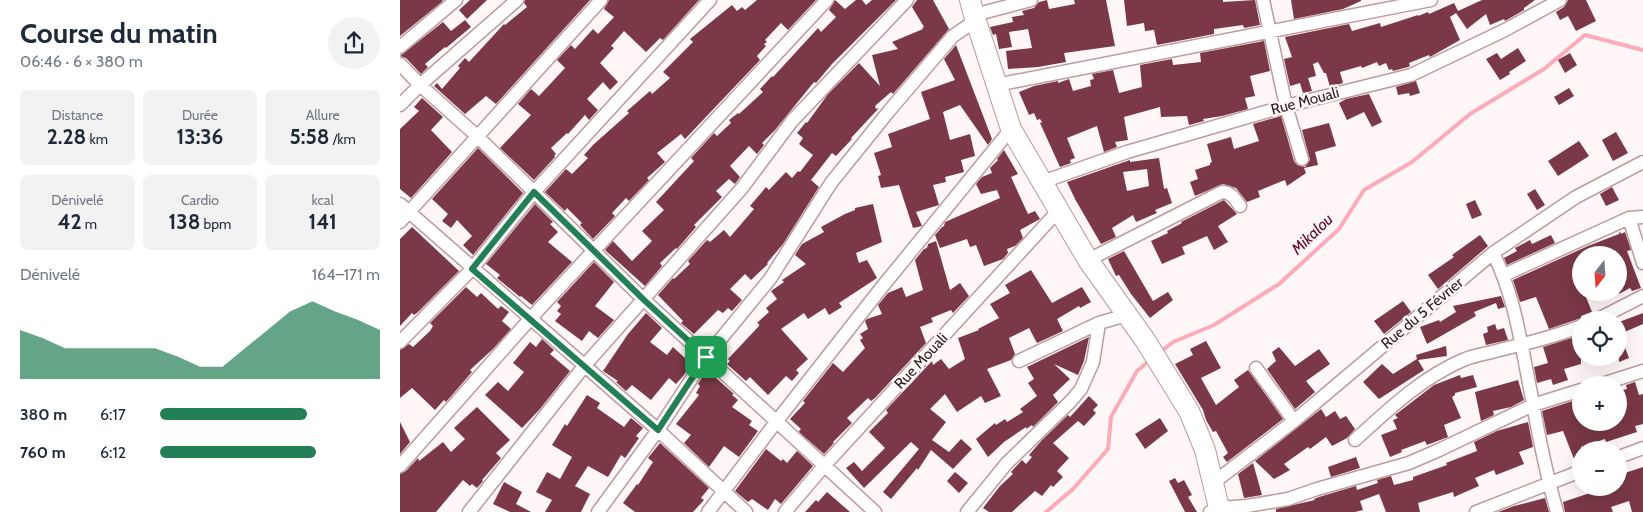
<!DOCTYPE html>
<html lang="fr">
<head>
<meta charset="utf-8">
<style>
	body { margin:0; font-family:Cabin,sans-serif; background:#f2f2f3; color:#1f2937; height:100vh; display:flex; flex-direction:column; font-size:19px; white-space:nowrap }
	* { box-sizing:border-box; margin:0 }
	p { font-size:16px; color:#747a83 }
	.icon { flex:none; width:28px; height:28px; fill:none; stroke:currentColor; stroke-width:2; stroke-linecap:round; stroke-linejoin:round }
	.map { position:relative; flex:1; overflow:hidden }
	.drawer { display:flex; flex-direction:column; background:#fff; width:400px }
	.drawer>* { flex:none }
	.needle { width:32px; rotate:197deg }
	.controls { position:absolute; left:1172px; top:246px; display:grid; gap:10px }
	.controls a { display:grid; place-items:center; width:55px; height:55px; border-radius:50%; background:#fff; box-shadow:0 5px 20px #0002; font-size:25px }
	.pin { position:absolute; display:grid; place-items:center; width:42px; height:42px; color:#fff; margin:-21px; border-radius:10px; box-shadow:0 2px 8px #0006 }
	.round { display:grid; place-items:center; flex:none; width:52px; height:52px; border-radius:26px; background:#f2f2f3 }
	.headline { display:flex; align-items:center; justify-content:space-between; height:85px; padding:0 20px }
	h1 { font-size:28px; font-weight:700; line-height:38px }
	.stats { display:grid; grid-template-columns:repeat(3,1fr); gap:8px; height:85px; padding:5px 20px }
	.stats div { display:grid; align-content:center; border-radius:8px; background:#f2f2f3; text-align:center }
	.stats b { font-size:21px; font-weight:700 }
	.stats small { font-size:14px; font-weight:400 }
	.stats p { font-size:14px }
	.chart { height:140px; padding:10px 20px }
	.chart p { display:flex; justify-content:space-between }
	.chart svg { width:100%; height:90px; margin-top:5px; fill:#237f55; opacity:.7 }
	ul { padding:0 20px; list-style:none; font-size:16px }
	li { display:grid; grid-template-columns:80px 60px 1fr; align-items:center; height:38px }
	li i { height:12px; border-radius:6px; background:#237f55 }
	main { display:flex; flex:1; min-height:0 }
	.map>svg:first-child { display:block }
	.lines { fill:none; stroke-linecap:round; stroke-linejoin:round }
	.stream { stroke:#fcacb8; stroke-width:4 }
	.building { fill:#7b3846; fill-rule:evenodd }
	.minor-casing { stroke:#bb9b9f; stroke-width:15 }
	.trunk-casing { stroke:#bb9b9f; stroke-width:22 }
	.minor { stroke:#fff; stroke-width:12 }
	.trunk { stroke:#fff; stroke-width:20 }
	.route-casing { stroke:#fff; stroke-width:10 }
	.route { stroke:#237f55; stroke-width:6 }
	.labels { text-anchor:middle; dominant-baseline:central; stroke-width:5; stroke-linejoin:round; paint-order:stroke }
	.street-label { font-size:15px; fill:#2a1d1f; stroke:#fef6f7 }
	.water-label { font-size:16px; font-style:italic; fill:#630426; stroke:#fef6f7 }
</style>
</head>
<body>
<main>
<section class="drawer">
<div class="headline"><div><h1>Course du matin</h1><p>06:46 · 6 × 380 m</p></div><a class="round"><svg class="icon" aria-label="share" viewBox="0 0 24 24"><path d="M12 15V3M7 8l5-5 5 5M5 13v7h14v-7"/></svg></a></div>
<div class="stats">
<div><p>Distance</p><b>2.28<small> km</small></b></div>
<div><p>Durée</p><b>13:36</b></div>
<div><p>Allure</p><b>5:58<small> /km</small></b></div>
</div>
<div class="stats">
<div><p>Dénivelé</p><b>42<small> m</small></b></div>
<div><p>Cardio</p><b>138<small> bpm</small></b></div>
<div><p>kcal</p><b>141</b></div>
</div>
<div class="chart"><p><span>Dénivelé</span>164–171 m</p>
<svg viewBox="0 0 160 44" preserveAspectRatio="none"><path d="M0 44V20L10 24L20 29L30 29L40 29L50 29L60 29L70 33L80 38L90 38L100 29L110 20L120 11L130 6L140 11L150 15L160 20V44z"/></svg>
</div>
<ul>
<li><b>380 m</b>6:17<i style="width:67%"></i></li>
<li><b>760 m</b>6:12<i style="width:71%"></i></li>
</ul>
</section>
<div class="map">
<svg width="1243" height="512" viewBox="0 0 1243 512">
	<rect width="100%" height="100%" fill="#fef6f7"/>
	<g class="lines">
		<path class="stream" d="M759,353L773,342L814,325L879,284L939,229L964,190L1012,162L1070,114L1144,69L1185,35L1243,50
			M646,512L673,489L708,449L711,417L737,371L750,360"/>
	</g>
	<path class="building" d="M0,0H42L43,1L0,36Z
		M70,0H87L67,19L59,10Z
		M125,0H190L96,104L86,96L65,114L34,86L37,83L42,89L60,68L58,66L65,58L69,62L104,24L105,25L127,7L124,3Z
		M209,0H299L263,40L260,38L246,52L224,31L211,46L214,48L200,63L218,82L210,90L203,82L187,99L198,110L189,120L185,115L168,134L167,133L151,148L156,154L154,156L155,157L134,180L100,148L131,115L118,104L131,89L139,96L165,68L157,60L171,45L175,49L193,29L198,34L214,17L204,9Z
		M357,0H416L388,30L381,23L365,40L367,42L364,44L366,46L357,56L360,60L285,139L281,134L257,153L265,162L247,178L249,180L229,201L226,198L212,213L215,216L193,239L180,225L182,223L167,208L165,211L145,192L166,169L172,174L188,158L184,155L194,144L229,113L227,111L250,91L252,94L270,78L263,72L293,42L290,39L332,5L337,11L342,7L345,10Z
		M435,0L445,9L456,0H462L466,5L472,0H496L432,64L416,83L414,82L375,130L362,143L364,145L357,154L349,146L330,166L340,177L335,184L329,179L316,191L322,197L294,225L296,227L277,249L276,248L260,263L262,266L245,286L205,250L213,241L232,261L252,241L242,231L264,210L256,202L294,161L291,158L314,133L317,136L331,123L329,120L338,113L339,114L363,92L360,89L372,76L373,77L418,28L421,32L436,17L429,10Z
		M517,0H533L549,29L493,94L491,92L475,106L476,109L479,108L451,138L452,139L436,156L432,153L411,180L419,187L383,244L367,263L368,264L351,280L345,274L330,289L342,300L332,311L328,308L323,313L318,310L294,334L281,323L283,321L258,295L273,278L274,279L290,264L288,261L307,240L310,242L324,230L330,237L354,209L350,206L366,187L369,190L386,172L392,178L398,171L400,172L413,155L399,144L403,138L397,133L406,122L407,123L428,94L459,63L480,86L472,55L498,49L492,42L523,29L522,28L524,27L512,7Z
		M647,0L649,9L675,4L674,0H706L715,46L664,53L666,62L638,67L608,69L606,51L632,48L628,29L609,32L612,47L599,49L596,34L593,35L590,27L613,22L612,17L624,15L622,11L634,8L639,2Z
		M724,0H823V2L855,0L860,25L844,28L843,25L814,29V34L757,45L754,30L745,31L744,23L727,26Z
		M891,0H961V1L943,9L894,19Z
		M1082,0H1135L1124,8V10L1105,21L1104,19L1090,25L1086,14L1067,29L1056,13L1050,17L1060,40L1030,57L1029,55L1009,63L1010,66L1008,67L993,71L992,69L989,70L986,63L979,66L977,62L962,68L961,66L940,72L943,83L930,87L926,73H924L918,62L913,64L916,76L908,78L912,91L903,93L900,83L890,86L884,59L892,57L885,37L949,24L952,31L980,23L981,27L1018,15V16L1028,12L1029,14L1054,3L1058,11Z
		M1168,0H1186L1196,21L1176,31L1168,16L1160,20L1156,12L1164,7Z
		M65,20L71,27L46,48L45,47L25,64L28,67L21,74L6,58L0,56L43,22L51,31Z
		M864,41L870,71L850,76L855,96L845,98L848,109L822,116L803,119L804,121L789,125L787,116L761,117L760,107L724,117L728,140L715,142L717,147L704,152L697,126L667,138L675,158L670,160L671,163L660,167L640,123L642,122L640,119L637,120L634,113L629,115L619,92L634,86L658,81V83L669,79L673,91L691,86L690,80L694,79L692,74L713,70L719,93L742,87L740,65L772,59L773,65L801,62L800,53Z
		M556,45L592,139L588,145L560,105L543,112L550,140L570,134L575,156L561,160L564,172L545,177L546,182L533,185L539,205L516,212L522,226L513,228L499,185L481,188L478,176L481,175L474,153L492,147L488,134L530,119L521,92L555,80L544,59Z
		M1118,48L1126,61L1109,72L1110,74L1100,80L1086,59L1097,53L1101,59Z
		M1170,53L1177,65L1165,73L1158,60Z
		M1016,81L1020,93L1010,96L1009,93L998,95L996,87Z
		M1169,88L1174,96L1159,105L1154,97Z
		M969,94L982,122L972,127L964,112L947,120L939,103L946,99Z
		M22,98L43,117L31,130L52,152L11,198L0,189V129L19,111L14,107Z
		M881,116L894,161L897,165L905,167L910,160L902,130L929,123L936,146L915,152L918,165L904,168L906,173L887,186L885,180L858,191L860,197L847,202L836,188L823,184L795,196L790,182L798,179L795,170L810,165V163L812,162L807,144L831,137L834,149L859,141L853,124Z
		M1216,132L1228,153L1213,161L1202,140Z
		M1179,141L1189,156L1158,176L1148,161Z
		M78,148L123,193L73,255L63,245L72,236L57,220L51,228L42,221L48,214L32,199Z
		M604,150L618,174L611,177L628,214L635,211L640,219L620,230L623,238L615,246L607,249L608,253L603,259L584,266L576,245L570,247L567,239L540,248L535,235L542,227L544,226L545,222L600,198L597,190L581,194L576,184L582,177L592,173L590,168L598,160L597,159Z
		M759,158L764,189L767,188L772,203L755,210L757,213L736,222L733,215L712,228L716,237L701,244L675,199L667,182L730,160V162ZM747,169L749,186L727,191L723,172Z
		M1212,187L1219,200L1206,206L1200,194Z
		M1135,189L1145,205L1137,210L1127,194Z
		M824,200L837,214L818,226L828,242L814,250L807,236L782,247L785,254L762,264L751,241L768,233L767,231L782,223L781,222Z
		M1075,200L1082,215L1072,219L1066,204Z
		M135,204L153,222L150,224L158,232L148,242L172,262L132,305L121,296L120,297L97,278L100,275L86,264Z
		M473,204L482,242L456,253L459,263L467,260L477,278L439,303L442,307L429,315L425,308L408,319L404,313L381,329L408,359L396,370L399,373L392,381L386,376L368,395L350,377L346,381L327,364L330,361L328,359L359,326V324L357,323L369,312L366,308L377,299L371,291L384,282L382,280L406,264L395,255L402,244L424,232L421,227L445,214L455,210V208Z
		M12,227L59,271L18,312L14,315L12,313L0,326V239Z
		M1220,231L1221,234L1225,232L1231,250L1227,251L1241,288L1232,291L1230,288L1219,294V255H1181V292H1184L1192,312L1181,316V318L1149,329L1136,297L1120,302L1113,280L1188,246L1219,234Z
		M1080,235L1088,246L1038,289L1028,275L1054,257L1052,255Z
		M1151,235L1155,243L1107,265L1104,258L1117,251L1115,248L1130,240L1132,244Z
		M536,241L550,290L560,283L569,296L553,313L551,310L531,318L533,322L520,327L526,343L475,398L471,401L468,398L447,418L452,423L433,442L434,443L424,454L400,433L399,431L401,429L390,419L405,403L403,401L433,363L443,372L465,348L460,340L463,338L460,334L468,329L465,321L467,319L482,314L478,305L488,293L502,287L506,297L523,290L515,260L524,249L527,248L528,244Z
		M724,251L753,301L768,292L773,300L750,318L731,294L719,275L716,276L708,259Z
		M194,262L214,282L195,306L214,320L198,338L189,331L182,341L155,321L161,314L157,311L161,306L157,302Z
		M631,270L652,303L682,287L691,302L680,308L679,306L657,319L663,331L637,343L629,328L609,338L615,354L611,360L587,369L601,396L585,403L581,396L557,412L545,394L530,409L546,422L532,440L549,452L561,439L572,449L553,469L531,450L518,470L517,468L491,499L483,492L519,449L511,442L464,488L446,468L454,462L462,471L485,448L469,432L488,413L486,410L532,361L533,365L541,359L549,369L565,359L558,338L579,330L578,329L599,318L590,304L610,293L605,285Z
		M66,287L77,297L81,293L98,309L101,306L109,312L102,321L111,329L93,349L70,370L72,372L46,402L44,400L35,410L12,388L0,398V350L9,344L13,347L30,331L33,326L30,323Z
		M1101,296L1105,307L1098,309L1096,303L1074,312L1076,316L1027,344L1020,327L1039,320L1040,322L1056,312L1053,306Z
		M1003,301L1011,312L984,334L974,321Z
		M246,313L262,328L250,342L267,355L273,347L286,359L290,353L295,358L284,375L276,384L269,378L251,400L232,385L226,391L216,382L218,381L203,371L228,334Z
		M1243,313V324L1220,334L1229,358L1219,362V322Z
		M1095,324L1097,330L1104,328L1108,340L1086,345L1083,334L1088,332L1087,327Z
		M1181,335V364L1164,369L1168,380L1153,385L1151,379L1137,383L1134,367L1148,363L1143,347Z
		M689,337L684,361L678,375L654,364L670,379L653,395L658,402L633,427L632,425L626,429V427L604,442L588,457L576,439L595,423L596,425L605,419L607,422L623,412L620,409L637,396L628,383L634,379L627,367Z
		M142,339L154,350L150,354L170,371L140,409L122,428L85,395L98,382L108,391L124,372L113,363L130,342L136,347Z
		M806,341L821,368L801,378L816,405L839,387L834,380L848,370L883,419L827,462L823,457L828,453L816,431L813,432L806,420L803,410L775,364L793,355L790,349Z
		M1046,346L1047,356L1018,360L1024,370L979,399L963,382L982,364L993,374L1017,359L1016,355Z
		M879,347L895,366L919,349L930,364L906,381L915,392L895,409L867,369L876,361L872,352Z
		M307,370L334,394L332,395L338,400L332,407L352,421L349,425L358,431L339,457L324,446L309,467L284,443L291,435L276,424L299,395L296,393L300,386L298,384Z
		M1060,375L1061,378L1073,375L1077,387L1055,393V395L1052,397L1061,418L1044,425L1048,437L1027,445L1025,441L1001,450L1002,452L990,457L981,435L997,429L993,420L998,418L995,415L1034,385Z
		M1118,380L1124,400L1111,407L1093,411L1094,415L1081,421L1075,392Z
		M1235,382L1239,395L1243,394V424L1235,426L1237,432L1206,442L1205,439L1181,447V463L1176,464L1163,431L1147,435L1142,411L1179,399L1181,407V422H1191L1192,426L1204,422H1219V391L1227,389L1226,385Z
		M187,395L200,403L197,408L224,427L231,418L243,428L236,436L239,438L225,458L221,455L208,477L188,466L175,486L190,494L181,512H145L152,500L136,492L147,472L160,479L172,457L152,445L165,424L167,426Z
		M689,396L698,405L693,410L696,413L684,426L678,421L653,443L669,458L657,471L663,477L653,487L651,485L642,496L635,491L612,512H589L583,508L600,486L613,474L611,472L622,460L626,464L632,457L629,455L642,440L668,415L670,417Z
		M77,407L110,440L96,453L101,458L82,480L83,481L77,488L72,484L70,486L63,480L36,512H0V474L6,471L18,458L19,461L43,442L51,452L65,439L54,428Z
		M921,409L926,417L935,411L940,419L946,416L955,429L947,438L932,446L926,437L910,449L908,447L884,464L890,470L874,479L855,461Z
		M760,418L768,431L745,449L735,434Z
		M0,422L10,442L0,454Z
		M1128,422L1133,447L1119,452L1124,464L1096,475L1094,470L1075,478L1079,486L1054,497L1053,492L1018,503L1020,512H986L979,494L960,501L963,510L955,512H876V509L915,500L914,499L919,497L956,486L957,490L978,483L977,480L991,476L994,485L1013,480V477L1047,465L1046,463L1077,451L1074,442L1097,431Z
		M260,443L309,488L301,498L304,500L293,512H235L223,503L237,484L238,485L253,462L248,458Z
		M366,449L381,461L383,459L387,463L397,451L413,466L381,504L375,499L368,510L352,499L348,502L335,491Z
		M956,457L960,468L931,477L928,467Z
		M853,463L862,495L844,498L838,474Z
		M1243,467V512H1232L1229,501L1211,507L1213,512H1165L1163,502L1193,492L1192,488H1219V479L1223,478L1222,474Z
		M555,472L568,483L559,493L547,481Z
		M775,478L778,483L784,480L792,495L788,497L797,512H785L769,481Z
		M104,482L122,492L116,504L131,512H110L93,504Z
		M427,492L450,512H405L416,500L418,502Z
		M1145,498L1149,512H1098L1114,506Z"/>
	<g class="lines">
		<defs>
			<path id="minor" d="M863,0L886,106L902,159
				M574,15L631,0
				M0,47L56,0
				M0,64L20,85L77,136L243,299L475,512
				M596,85L1031,0
				M0,105L20,85L117,0
				M642,182L727,152L886,106L1011,75L1105,30L1160,0
				M0,204L258,430L346,512
				M1229,218L1243,263
				M0,222L201,0
				M1093,253C1115,296 1121,345 1131,393C1138,433 1146,473 1157,512
				M688,260L822,192C831,192 835,199 840,206
				M1104,275L1229,218L1243,217
				M1196,320L1243,296
				M0,342L72,269L134,192L310,0
				M619,361L699,323L727,315
				M856,368L894,421
				M1199,385L1243,371
				M955,440C988,410 1021,378 1063,360C1072,356 1083,354 1092,352C1122,344 1153,338 1181,326
				M1219,457L1243,448
				M0,466L130,319L427,0
				M813,483L894,421L1093,253L1176,197L1243,162
				M69,512L185,365L342,188L392,121L507,0
				M198,512L258,430L306,357L370,279L431,183L489,111L553,36L575,21
				M308,512L376,422L482,287L611,129
				M385,512L424,466L658,211
				M567,512L607,463L671,401L681,389L693,362L699,323
				M810,512L819,508L847,506L888,499L917,489L1009,463L1039,450L1133,405L1181,390
				M1076,512L1181,471"/>
			<path id="trunk" d="M570,0L574,15L611,129L688,260L745,340L789,411L805,450L820,512"/>
		</defs>
		<use href="#minor" class="minor-casing"/>
		<use href="#trunk" class="trunk-casing"/>
		<use href="#minor" class="minor"/>
		<use href="#trunk" class="trunk"/>
	</g>
	<g class="lines">
		<defs>
			<path id="route" d="M134,192L243,299L306,357L258,430L72,269Z"/>
		</defs>
		<use href="#route" class="route-casing"/>
		<use href="#route" class="route"/>
	</g>
	<g class="labels">
		<g class="street-label">
			<text transform="translate(905 101) rotate(-15)">Rue Mouali</text>
			<text transform="translate(1022 313) rotate(-40)">Rue du 5 Février</text>
			<text transform="translate(521 361) rotate(-47)">Rue Mouali</text>
		</g>
		<g class="water-label">
			<text transform="translate(912 234) rotate(-44)">Mikalou</text>
		</g>
	</g>
</svg>
<div class="controls">
<a><svg class="needle" viewBox="-14 -14 28 28"><path d="M0-13l5 13h-10z" fill="#e53935"/><path d="M0 13l5-13h-10z" fill="#747a83"/></svg></a>
<a><svg class="icon" aria-label="locate" viewBox="0 0 24 24"><circle cx="12" cy="12" r="6"/><path d="M12 2v4M12 18v4M2 12h4M18 12h4"/></svg></a>
<a>+</a>
<a>−</a>
</div>
<div class="pin" style="left:306px;top:357px;background:#1e9e55"><svg class="icon" aria-label="arrive" viewBox="0 0 24 24"><path d="M6 21V4h12l-3 4 3 4H6"/></svg></div>
</div>
</main>
</body>
</html>
